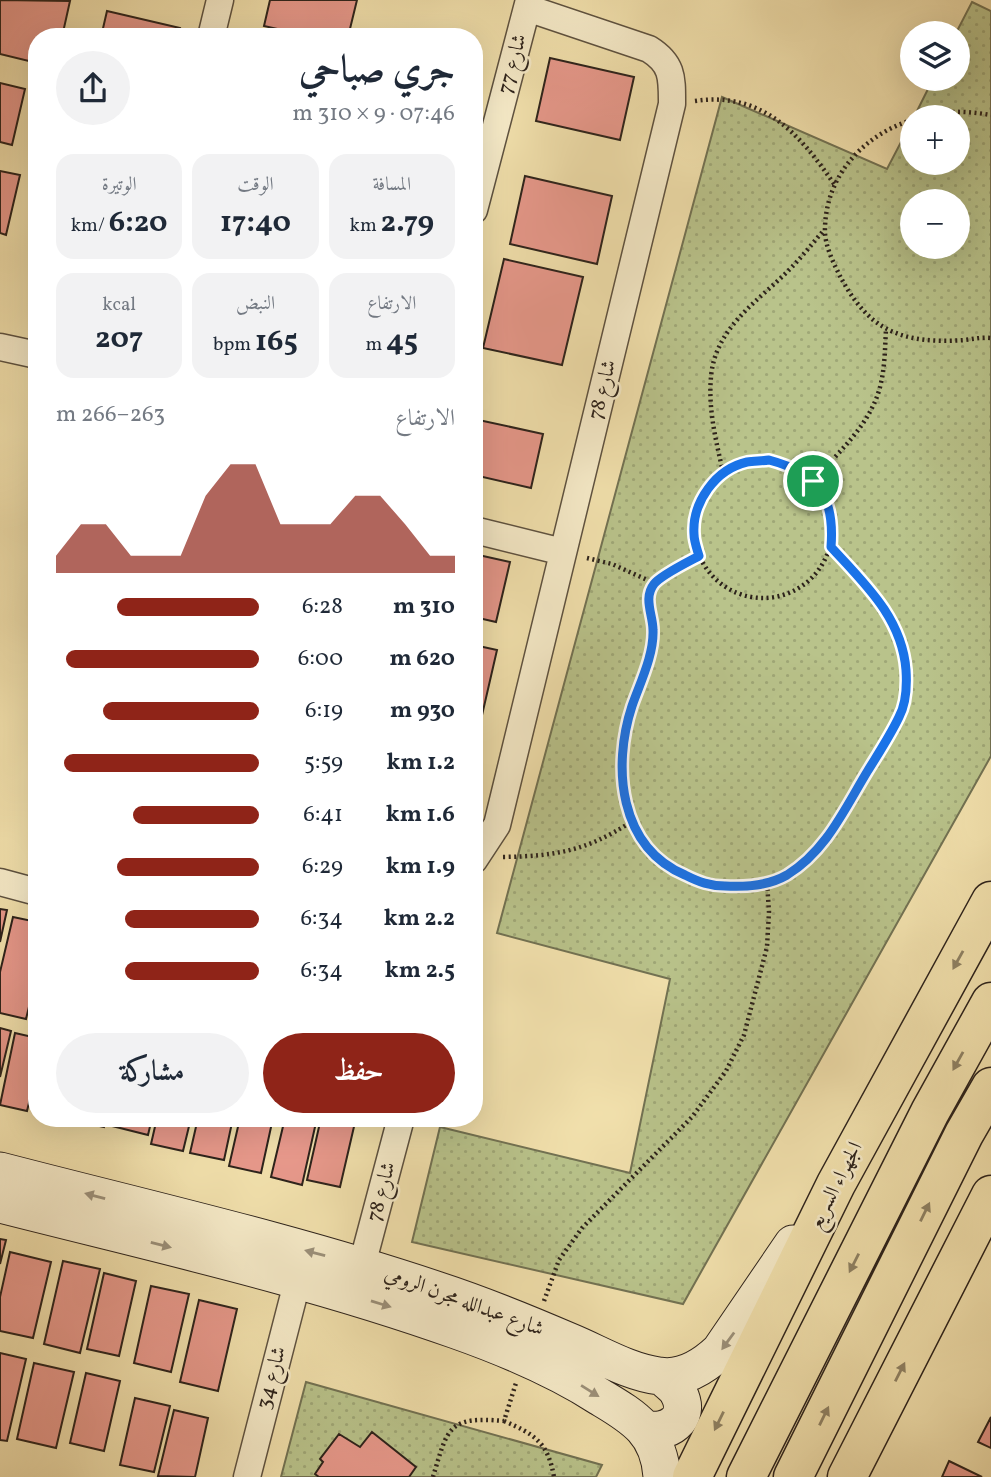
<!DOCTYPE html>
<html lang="ar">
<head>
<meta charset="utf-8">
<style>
	body { margin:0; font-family:Vollkorn,Amiri,serif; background:#f2f2f3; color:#1f2937; direction:rtl; height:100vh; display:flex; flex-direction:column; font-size:26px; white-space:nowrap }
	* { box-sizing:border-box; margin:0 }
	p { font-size:23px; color:#747a83 }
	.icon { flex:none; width:38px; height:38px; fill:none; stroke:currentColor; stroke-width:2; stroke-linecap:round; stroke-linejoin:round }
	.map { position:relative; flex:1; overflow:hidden; direction:ltr }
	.sheet { position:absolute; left:28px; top:28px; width:455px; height:1099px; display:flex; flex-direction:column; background:#fff; border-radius:28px; box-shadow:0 7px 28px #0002; direction:rtl }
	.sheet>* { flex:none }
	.fabs { position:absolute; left:900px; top:21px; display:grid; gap:14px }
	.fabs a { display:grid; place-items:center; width:70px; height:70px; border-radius:50%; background:#fff; box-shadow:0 7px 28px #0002; font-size:35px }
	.pin { position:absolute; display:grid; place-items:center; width:60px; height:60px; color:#fff; margin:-30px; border:4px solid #fff; border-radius:50%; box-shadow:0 2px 7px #0007 }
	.round { display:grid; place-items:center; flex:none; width:74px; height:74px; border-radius:37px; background:#f2f2f3 }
	.summary { display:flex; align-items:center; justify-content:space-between; height:119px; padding:0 28px }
	h1 { font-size:38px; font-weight:700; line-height:52px }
	.figures { display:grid; grid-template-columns:repeat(3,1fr); gap:10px; height:119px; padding:7px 28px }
	.figures div { display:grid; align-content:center; border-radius:18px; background:#f2f2f3; text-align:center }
	.figures b { font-size:30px; font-weight:700 }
	.figures small { font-size:19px; font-weight:400 }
	.figures p { font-size:19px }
	.chart { height:196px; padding:14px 28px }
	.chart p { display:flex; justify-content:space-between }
	.chart svg { width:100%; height:126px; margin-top:7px; fill:#8f2418; opacity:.7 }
	.cta { display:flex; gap:14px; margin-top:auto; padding:14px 28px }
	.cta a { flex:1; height:80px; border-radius:42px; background:#8f2418; color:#fff; font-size:28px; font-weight:700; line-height:80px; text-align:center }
	.cta a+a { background:#f2f2f3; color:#1f2937 }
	ul { padding:0 28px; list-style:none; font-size:23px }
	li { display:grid; grid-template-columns:112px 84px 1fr; align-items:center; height:52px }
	li i { height:18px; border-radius:9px; background:#8f2418 }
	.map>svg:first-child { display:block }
	.grass { fill:url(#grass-dots); stroke:#727253; stroke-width:2; fill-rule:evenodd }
	.building { fill:#e8998c; stroke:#2c221b; stroke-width:2 }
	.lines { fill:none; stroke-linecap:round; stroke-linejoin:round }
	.street-casing { stroke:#5e5240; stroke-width:29 }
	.secondary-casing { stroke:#2c221b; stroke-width:39 }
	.primary-casing { stroke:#2c221b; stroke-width:41 }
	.highway-casing { stroke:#2c221b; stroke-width:41 }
	.path { stroke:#2c221b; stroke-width:4.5; stroke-dasharray:2 3.5; stroke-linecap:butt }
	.street { stroke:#f7ecca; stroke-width:26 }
	.secondary { stroke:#f7ecca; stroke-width:37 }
	.primary { stroke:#f2e1ad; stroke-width:38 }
	.highway { stroke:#f2e1ad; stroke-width:38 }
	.oneway { fill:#8f8264 }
	.oneway2 { fill:#9c917b }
	.route-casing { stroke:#fff; stroke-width:14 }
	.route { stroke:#1a73e8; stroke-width:9 }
	.labels { text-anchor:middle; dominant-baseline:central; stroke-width:5; stroke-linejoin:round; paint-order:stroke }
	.street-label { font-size:21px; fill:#2c221b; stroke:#f7ecca }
</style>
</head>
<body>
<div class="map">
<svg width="991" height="1477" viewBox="0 0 991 1477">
	<defs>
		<pattern id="grass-dots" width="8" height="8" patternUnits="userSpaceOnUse" patternTransform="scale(1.75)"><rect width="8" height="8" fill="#b9c38b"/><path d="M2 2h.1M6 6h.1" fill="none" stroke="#9fa777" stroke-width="1.8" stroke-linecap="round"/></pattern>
	</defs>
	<rect width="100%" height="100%" fill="#f2e1ad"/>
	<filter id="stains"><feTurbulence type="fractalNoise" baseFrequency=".00286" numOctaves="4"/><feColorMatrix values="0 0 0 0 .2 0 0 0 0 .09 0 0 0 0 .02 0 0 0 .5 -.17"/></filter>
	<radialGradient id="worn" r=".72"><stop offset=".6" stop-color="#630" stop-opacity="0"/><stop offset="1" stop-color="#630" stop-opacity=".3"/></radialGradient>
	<path class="grass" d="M972,2L991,11V756L683,1304L412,1242L440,1127L630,1173L670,979L497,933L722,97L887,169L912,121V163H957V117H914L933,79H957L956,33ZM912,201H957V247H912Z
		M306,1382L602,1465L596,1477H281Z"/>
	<path class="building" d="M0,0L70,1L62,37H37V63L0,54Z
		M270,0H357L348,37H313L264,26Z
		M107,11L180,28L178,37H101Z
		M550,58L634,77L620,140L536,121Z
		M0,83L25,89L12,145L0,142Z
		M0,171L20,175L6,235L0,233Z
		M525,176L612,196L597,264L510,244Z
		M504,259L583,277L562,365L483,348Z
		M474,419L543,434L531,488L474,475Z
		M474,554L510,562L496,622L474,617Z
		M474,645L497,650L480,724L474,722Z
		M0,909L7,910L0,942Z
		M13,917L37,922V974L26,1019L0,1013V972Z
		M0,1028L11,1031L0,1077Z
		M15,1033L37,1038V1070L27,1111L0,1105Z
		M78,1118H106L104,1127L77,1121Z
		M114,1118H152L148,1135L112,1126Z
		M157,1118H191L183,1151L151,1144Z
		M198,1118H233L224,1160L190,1153Z
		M240,1118H273L261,1173L229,1166Z
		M285,1118H317L302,1185L271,1177Z
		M321,1118H356L340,1187L307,1180Z
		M0,1239L6,1240L0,1264Z
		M10,1252L51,1262L33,1338L0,1331V1297Z
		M63,1261L100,1269L80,1353L44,1344Z
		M104,1273L136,1281L119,1356L87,1349Z
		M151,1286L189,1294L171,1372L134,1363Z
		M199,1300L237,1309L218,1391L180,1382Z
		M0,1353L26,1359L7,1441L0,1440Z
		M34,1363L74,1372L56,1448L17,1439Z
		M86,1373L120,1381L104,1451L70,1443Z
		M135,1398L170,1406L154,1472L120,1465Z
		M174,1410L208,1418L195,1477L158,1476Z
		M991,1417V1448L978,1442Z
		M372,1432L416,1467L409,1477H319L315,1474L323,1462L320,1459L339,1434L360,1447Z
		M949,1461L982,1477H942Z"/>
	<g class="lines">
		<defs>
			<path id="street" d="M211,37L220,0
				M474,210L529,0
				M0,347L37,355
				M474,530L563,552
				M474,860L497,825L672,104C672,78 673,64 649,49L527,8
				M0,882L37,892
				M362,1265L401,1118
				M247,1477L298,1279"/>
			<path id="secondary" d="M0,1171C146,1209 293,1242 436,1290C482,1305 526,1323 570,1342C599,1354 628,1372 659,1376C683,1380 703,1367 720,1351L793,1244
				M0,1204C153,1243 307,1277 456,1330C507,1348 555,1368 600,1397C615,1406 631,1415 643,1428C655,1441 661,1460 662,1477
				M645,1429C667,1435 692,1419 679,1394C676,1387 668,1382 663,1377"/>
			<path id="primary" d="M692,1477L836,1184L991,901
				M847,1477L991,1195"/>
			<path id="highway" d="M746,1477L930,1112L991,1002
				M793,1477L964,1134L991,1087"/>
		</defs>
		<use href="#street" class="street-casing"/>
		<use href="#secondary" class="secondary-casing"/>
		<use href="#primary" class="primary-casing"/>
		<use href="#highway" class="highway-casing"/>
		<path class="path" d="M695,101C762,91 800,134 834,184
			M920,117C943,110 967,111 991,115
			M912,120C863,135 826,176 825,228C824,245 834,264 841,278C852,298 866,318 887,329C910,341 938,342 965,340C974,339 982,337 991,338
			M694 529a69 69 0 1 1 138 0a69 69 0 1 1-138 0Z
			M723,472C716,441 708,409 711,377C715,328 757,302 788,271C801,258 812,244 824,230
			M813,481C839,451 872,424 881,383C885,365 885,347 886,329
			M699,556C688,562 661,574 654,584C643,598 653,615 653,630C654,655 640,683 632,706C612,767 619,847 685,875C699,881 710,886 725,886C746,887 768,886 787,875C826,851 844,810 867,772C878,754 890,736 899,717C906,704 907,685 906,671C902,618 865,584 831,547
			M587,558L612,564L654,583
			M503,857C556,856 586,851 631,822
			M544,1301L559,1260L582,1228L692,1117L726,1071L744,1035L767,947L769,912L767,882
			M504,1421C534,1434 548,1442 554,1477
			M433,1477C448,1427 448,1416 504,1421L516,1383"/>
		<use href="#street" class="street"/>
		<use href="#secondary" class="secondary"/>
		<use href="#primary" class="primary"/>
		<use href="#highway" class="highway"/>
	</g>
	<defs><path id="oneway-solid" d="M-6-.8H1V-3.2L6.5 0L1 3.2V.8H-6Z" transform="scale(1.75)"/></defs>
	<g class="oneway">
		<use href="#oneway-solid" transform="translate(958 960) rotate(119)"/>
		<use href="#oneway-solid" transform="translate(958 1061) rotate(119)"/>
		<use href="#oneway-solid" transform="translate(925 1212) rotate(-64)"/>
		<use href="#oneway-solid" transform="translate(854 1263) rotate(117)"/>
		<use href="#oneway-solid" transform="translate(900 1372) rotate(-63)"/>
		<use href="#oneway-solid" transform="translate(824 1416) rotate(-64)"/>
		<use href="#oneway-solid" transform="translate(719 1421) rotate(116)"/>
	</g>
	<g class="oneway2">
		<use href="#oneway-solid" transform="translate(95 1196) rotate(-165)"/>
		<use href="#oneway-solid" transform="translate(161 1245) rotate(14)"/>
		<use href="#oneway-solid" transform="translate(315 1253) rotate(-165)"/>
		<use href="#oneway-solid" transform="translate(381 1304) rotate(17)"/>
		<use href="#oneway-solid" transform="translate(728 1341) rotate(126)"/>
		<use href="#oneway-solid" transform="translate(590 1391) rotate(32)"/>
	</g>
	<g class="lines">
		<defs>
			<path id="route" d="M769,460C818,473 835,496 831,547C865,584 902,618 906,670C907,685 906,704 899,717C890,736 878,754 867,772C844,810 826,851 787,875C768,886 746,887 725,886C710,886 699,882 685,875C619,847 612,767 632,706C640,683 654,655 653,630C653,615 643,598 654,584C661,575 688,562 699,556C697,549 694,541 694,534C692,502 716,469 747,462C754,461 762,461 769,460Z"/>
		</defs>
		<use href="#route" class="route-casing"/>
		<use href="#route" class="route"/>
	</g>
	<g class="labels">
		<g class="street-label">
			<text transform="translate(513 64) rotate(-75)">شارع 77</text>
			<text transform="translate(603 390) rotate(-76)">شارع 78</text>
			<text transform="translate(836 1186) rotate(-63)">الجهراء السريع</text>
			<text transform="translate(382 1192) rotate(-75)">شارع 78</text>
			<text transform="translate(464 1302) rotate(20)">شارع عبدالله مجرن الرومي</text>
			<text transform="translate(272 1378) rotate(-75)">شارع 34</text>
		</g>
	</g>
	<rect width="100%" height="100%" filter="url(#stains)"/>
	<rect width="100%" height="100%" fill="url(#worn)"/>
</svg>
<div class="fabs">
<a><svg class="icon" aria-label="layers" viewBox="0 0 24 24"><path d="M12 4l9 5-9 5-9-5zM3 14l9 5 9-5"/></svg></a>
<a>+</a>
<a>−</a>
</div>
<div class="pin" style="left:813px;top:481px;background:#1e9e55"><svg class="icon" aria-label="arrive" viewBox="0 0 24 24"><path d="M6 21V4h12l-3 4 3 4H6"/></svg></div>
<section class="sheet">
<div class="summary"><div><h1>جري صباحي</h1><p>07:46 · 9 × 310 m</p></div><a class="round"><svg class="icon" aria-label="share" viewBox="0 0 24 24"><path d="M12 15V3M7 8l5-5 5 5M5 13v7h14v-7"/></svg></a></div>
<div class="figures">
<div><p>المسافة</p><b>2.79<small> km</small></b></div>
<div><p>الوقت</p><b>17:40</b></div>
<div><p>الوتيرة</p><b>6:20<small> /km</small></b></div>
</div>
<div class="figures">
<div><p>الارتفاع</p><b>45<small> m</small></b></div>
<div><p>النبض</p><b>165<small> bpm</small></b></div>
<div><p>kcal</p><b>207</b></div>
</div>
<div class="chart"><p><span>الارتفاع</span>263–266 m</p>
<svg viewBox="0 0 160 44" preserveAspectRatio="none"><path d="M0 44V38L10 27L20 27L30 38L40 38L50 38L60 17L70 6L80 6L90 27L100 27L110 27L120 17L130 17L140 27L150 38L160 38V44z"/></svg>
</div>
<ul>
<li><b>310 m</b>6:28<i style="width:70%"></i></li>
<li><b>620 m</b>6:00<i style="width:95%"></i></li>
<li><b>930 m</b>6:19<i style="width:77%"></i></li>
<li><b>1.2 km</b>5:59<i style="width:96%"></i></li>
<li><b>1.6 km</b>6:41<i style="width:62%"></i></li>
<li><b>1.9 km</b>6:29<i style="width:70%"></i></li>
<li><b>2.2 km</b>6:34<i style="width:66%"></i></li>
<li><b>2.5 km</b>6:34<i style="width:66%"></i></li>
</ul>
<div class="cta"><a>حفظ</a><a>مشاركة</a></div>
</section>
</div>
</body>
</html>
